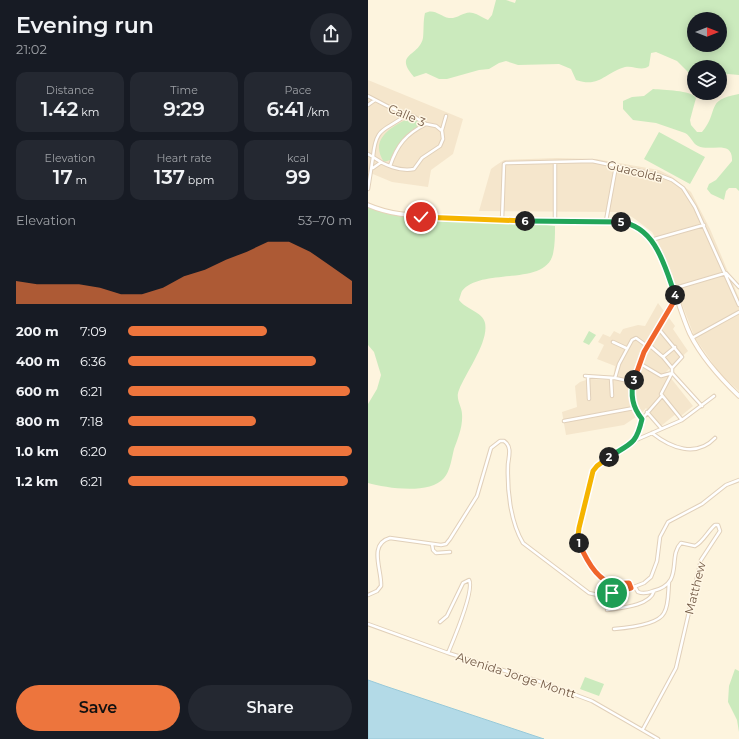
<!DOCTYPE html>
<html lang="en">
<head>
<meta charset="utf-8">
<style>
	body { margin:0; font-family:Montserrat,sans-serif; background:#242831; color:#f1f3f6; height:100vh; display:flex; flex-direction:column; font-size:15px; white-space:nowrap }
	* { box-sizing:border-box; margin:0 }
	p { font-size:13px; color:#9ea1a6 }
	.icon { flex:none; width:22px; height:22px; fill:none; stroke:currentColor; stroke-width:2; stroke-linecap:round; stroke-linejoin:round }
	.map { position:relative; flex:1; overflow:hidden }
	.details { display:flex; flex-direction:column; background:#171b24; width:368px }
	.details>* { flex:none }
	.needle { width:26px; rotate:90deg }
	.tools { position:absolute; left:319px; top:12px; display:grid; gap:8px }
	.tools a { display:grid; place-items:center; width:40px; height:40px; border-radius:50%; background:#171b24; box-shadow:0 2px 10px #0003; font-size:20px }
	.pin { position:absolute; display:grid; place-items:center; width:34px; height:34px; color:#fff; margin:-17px; border:2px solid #fff; border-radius:50%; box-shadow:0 1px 4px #0007 }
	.km { position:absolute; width:20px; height:20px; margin:-10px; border-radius:50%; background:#222; color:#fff; font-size:11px; line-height:20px; text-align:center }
	.round { display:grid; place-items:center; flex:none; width:42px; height:42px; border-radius:21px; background:#242831 }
	.head { display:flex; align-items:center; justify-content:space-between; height:68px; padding:0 16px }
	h1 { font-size:22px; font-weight:600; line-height:30px }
	.stats { display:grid; grid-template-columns:repeat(3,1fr); gap:6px; height:68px; padding:4px 16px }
	.stats div { display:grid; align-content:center; border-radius:10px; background:#242831; text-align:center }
	.stats b { font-size:20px; font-weight:600 }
	.stats small { font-size:11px; font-weight:400 }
	.stats p { font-size:11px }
	.chart { height:112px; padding:8px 16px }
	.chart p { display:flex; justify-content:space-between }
	.chart svg { width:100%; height:72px; margin-top:4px; fill:#ed753d; opacity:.7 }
	.primary-button { display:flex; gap:8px; margin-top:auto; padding:8px 16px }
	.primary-button a { flex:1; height:46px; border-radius:24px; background:#ed753d; color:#111; font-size:16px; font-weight:600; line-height:46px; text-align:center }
	.primary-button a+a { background:#242831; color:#f1f3f6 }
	ul { padding:0 16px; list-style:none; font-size:13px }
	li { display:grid; grid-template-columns:64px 48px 1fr; align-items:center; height:30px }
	li i { height:10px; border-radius:5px; background:#ed753d }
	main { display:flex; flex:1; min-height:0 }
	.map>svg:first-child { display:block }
	.residential { fill:#f5e6cc }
	.green { fill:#cbeabd; fill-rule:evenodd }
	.water { fill:#b3dae7; stroke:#98c9d9 }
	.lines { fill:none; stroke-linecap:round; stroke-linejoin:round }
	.street-casing { stroke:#e1d0ba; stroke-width:4.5 }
	.secondary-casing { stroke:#e6d2b8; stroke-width:5.5 }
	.street { stroke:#fff; stroke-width:2.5 }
	.secondary { stroke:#fff; stroke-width:3.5 }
	.split-1-casing { stroke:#fff; stroke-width:8 }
	.split-2-casing { stroke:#fff; stroke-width:8 }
	.split-3-casing { stroke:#fff; stroke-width:8 }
	.split-4-casing { stroke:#fff; stroke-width:8 }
	.split-5-casing { stroke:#fff; stroke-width:8 }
	.split-6-casing { stroke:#fff; stroke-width:8 }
	.split-7-casing { stroke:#fff; stroke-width:8 }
	.split-1 { stroke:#f0652b; stroke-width:5 }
	.split-2 { stroke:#f5b400; stroke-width:5 }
	.split-3 { stroke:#22a559; stroke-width:5 }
	.split-4 { stroke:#f0652b; stroke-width:5 }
	.split-5 { stroke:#22a559; stroke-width:5 }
	.split-6 { stroke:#22a559; stroke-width:5 }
	.split-7 { stroke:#f5b400; stroke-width:5 }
	.labels { text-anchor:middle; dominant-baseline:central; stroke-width:3; stroke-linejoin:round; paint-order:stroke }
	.street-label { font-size:12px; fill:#735a46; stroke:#fff7e5 }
</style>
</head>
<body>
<main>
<section class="details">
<div class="head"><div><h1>Evening run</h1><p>21:02</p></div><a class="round"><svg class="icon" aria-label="share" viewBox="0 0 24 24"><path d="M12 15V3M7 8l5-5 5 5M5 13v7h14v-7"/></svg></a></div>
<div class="stats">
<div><p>Distance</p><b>1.42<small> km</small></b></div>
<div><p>Time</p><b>9:29</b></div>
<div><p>Pace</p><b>6:41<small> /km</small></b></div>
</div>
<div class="stats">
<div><p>Elevation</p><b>17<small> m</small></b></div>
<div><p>Heart rate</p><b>137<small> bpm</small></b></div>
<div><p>kcal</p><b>99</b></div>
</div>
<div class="chart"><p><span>Elevation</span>53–70 m</p>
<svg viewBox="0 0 160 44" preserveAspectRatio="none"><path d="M0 44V30L10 32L20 32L30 32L40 34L50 38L60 38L70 34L80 27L90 23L100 17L110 12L120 6L130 6L140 12L150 21L160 30V44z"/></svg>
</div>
<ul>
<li><b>200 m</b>7:09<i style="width:62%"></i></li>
<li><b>400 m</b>6:36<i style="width:84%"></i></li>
<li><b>600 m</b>6:21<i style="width:99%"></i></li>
<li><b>800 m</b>7:18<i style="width:57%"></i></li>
<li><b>1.0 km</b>6:20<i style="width:100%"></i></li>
<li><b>1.2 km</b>6:21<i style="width:98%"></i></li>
</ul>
<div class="primary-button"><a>Save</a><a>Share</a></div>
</section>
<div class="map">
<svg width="371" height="739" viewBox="0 0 371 739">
	<rect width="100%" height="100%" fill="#fdf4de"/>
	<path class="residential" d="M0,80L95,119L85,154L63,170L60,187L24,182L0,172Z
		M189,158L228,159L291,170L303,176L323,192L342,229L371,298V391L352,374L327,338L290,242L284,232L267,219L259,214L247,212L111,211L123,169L127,166L136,160Z
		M290,303L307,326L305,329L320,351L298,372L325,406L313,416L309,413L293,426L278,408L274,413L256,425L198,435L194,412L209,407L207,386L212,382L221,379L245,380L247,366L229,359L236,345L230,342L235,334L242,337L246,331L252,334L255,329L270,325L277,326Z"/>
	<path class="green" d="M128,0H138L147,3L148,0H371V75L360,74L352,76V67H326V78L309,61L288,52L283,53L281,66C273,72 266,65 257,67C236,73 232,88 208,80L203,69L191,64L150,65L138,61L131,63L121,69L111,70L79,79H71L58,73L46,77C25,53 51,57 55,38C56,30 55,21 57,13C66,8 72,16 81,18C90,19 97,10 105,13C110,14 115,18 120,20L124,15ZM326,19H352V45H326Z
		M285,89C296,90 323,90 328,98L322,120L323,125L329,132H334C352,111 336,100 371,94V191L368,188H361L358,191L356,200L343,194L339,189L341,184L348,180L364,161C365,139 343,152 330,146C324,143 323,136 317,133L288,123L265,120L255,109V101L264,97L276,96Z
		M44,117L52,122V126C38,134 29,144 22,160L16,162C0,138 26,125 44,117Z
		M291,132L337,157L322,184L276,159Z
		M0,205L28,213L147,221L187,226C187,235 187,245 185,254C177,287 113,267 94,291C93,293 92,297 91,300C97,309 115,312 117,323C121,342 98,372 91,390C87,399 94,406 94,414C95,426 90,438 86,449C84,457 82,472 76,478C62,495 18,488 0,483V404L9,389L13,375L6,352L0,345Z
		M221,331L228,335L221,345L215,342Z
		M367,669L371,671V732L369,720L360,702L361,686Z
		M217,677L236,684L231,696L212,689Z"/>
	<path class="water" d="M0,680L17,686L176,739H0Z"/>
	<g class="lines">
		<defs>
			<path id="street" d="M0,96L21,107L45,116L58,124L68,126L74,131L75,139L72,146L54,158L46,169C32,172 16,165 5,157C8,124 18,132 39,114
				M0,105L7,100
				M74,130L78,116
				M0,154L5,157L0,189
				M187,162V221
				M22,166C29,145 38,134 58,124
				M5,168L12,163
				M134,220L136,164L138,163L224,161L291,175L304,180L315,188L327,207L371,305
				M238,221L248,166
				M283,240L336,225
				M304,289L358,273L371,287
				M290,328L314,357L304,368V373L293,394L314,420
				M324,338L371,312
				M245,342L258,348
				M280,344L295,357L304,368
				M295,357L307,347
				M271,363L293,376L304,373L334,406
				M217,376L247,378L265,382
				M220,377L221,399
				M243,378L244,396
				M247,378L251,364L264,340L268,338L279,346
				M279,412L293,428
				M274,419C250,390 275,354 290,328C296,318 299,306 308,298
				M196,421L266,408
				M284,433C303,448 328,458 347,438
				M268,440L274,419L294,396
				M64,544L65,550L68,553L82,552
				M267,587L270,592C275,594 280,593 285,591C317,583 299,557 313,543L327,546C335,542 340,531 347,525H350L352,531L333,560L308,668L275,729
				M263,588L261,583H245L237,579L228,572L210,542L211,528L225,471L229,466L268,440L314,420L346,396
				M0,595L9,591L13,586C14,570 0,544 22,538L73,545L78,544L82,539L109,496L123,448L132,441H136C144,446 141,456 140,464C139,489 142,521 155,543L221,593L234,596L263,588L276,583L283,577L289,561L292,537L300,522L334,504L358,485L371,480
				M239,610C252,608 282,606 286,591
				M72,622L79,616L95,583L101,580C107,590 85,641 80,653
				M0,624L80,653L173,682L224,701L290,739
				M246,629C258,628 290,625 296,613C301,605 300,592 301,582"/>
			<path id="secondary" d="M0,205C25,216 52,216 78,218C131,222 185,222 238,221C245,221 253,221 259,223C298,237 306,300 322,334C334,358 352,378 371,396"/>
		</defs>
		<use href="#street" class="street-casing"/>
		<use href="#secondary" class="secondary-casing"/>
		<use href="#street" class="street"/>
		<use href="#secondary" class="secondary"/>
	</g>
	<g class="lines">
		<defs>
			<path id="split-1" d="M211,543C217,557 229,581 245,583C250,584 256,583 261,583L263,588L244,593"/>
			<path id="split-2" d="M211,543L210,536L211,528L225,471L229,466L241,457"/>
			<path id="split-3" d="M241,457C263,443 268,445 274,419C265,408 262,394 266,380"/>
			<path id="split-4" d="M266,380L276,352L308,298L307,295"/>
			<path id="split-5" d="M253,222C288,227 297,267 307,295"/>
			<path id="split-6" d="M157,221L253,222"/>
			<path id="split-7" d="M53,217L157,221"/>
		</defs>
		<use href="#split-1" class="split-1-casing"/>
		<use href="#split-2" class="split-2-casing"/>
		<use href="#split-3" class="split-3-casing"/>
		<use href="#split-4" class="split-4-casing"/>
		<use href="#split-5" class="split-5-casing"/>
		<use href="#split-6" class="split-6-casing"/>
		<use href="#split-7" class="split-7-casing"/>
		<use href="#split-1" class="split-1"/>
		<use href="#split-2" class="split-2"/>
		<use href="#split-3" class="split-3"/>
		<use href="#split-4" class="split-4"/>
		<use href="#split-5" class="split-5"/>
		<use href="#split-6" class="split-6"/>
		<use href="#split-7" class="split-7"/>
	</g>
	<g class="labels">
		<g class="street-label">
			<text transform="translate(39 115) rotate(23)">Calle 3</text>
			<text transform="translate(267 171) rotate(14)">Guacolda</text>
			<text transform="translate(327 588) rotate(-76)">Matthew</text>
			<text transform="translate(148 675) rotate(18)">Avenida Jorge Montt</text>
		</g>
	</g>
</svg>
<div class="tools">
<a><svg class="needle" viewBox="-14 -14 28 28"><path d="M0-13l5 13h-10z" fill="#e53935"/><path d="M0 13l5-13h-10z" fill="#9ea1a6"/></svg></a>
<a><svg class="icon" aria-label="layers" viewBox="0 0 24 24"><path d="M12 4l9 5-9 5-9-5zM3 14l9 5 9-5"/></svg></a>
</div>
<div class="pin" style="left:244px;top:593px;background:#1e9e55"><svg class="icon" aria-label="arrive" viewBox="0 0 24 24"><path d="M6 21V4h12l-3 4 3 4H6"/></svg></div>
<div class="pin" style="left:53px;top:217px;background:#d93025"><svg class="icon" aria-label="check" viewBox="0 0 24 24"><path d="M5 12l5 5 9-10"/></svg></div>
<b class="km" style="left:211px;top:543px">1</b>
<b class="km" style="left:241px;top:457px">2</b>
<b class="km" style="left:266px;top:380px">3</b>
<b class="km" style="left:307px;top:295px">4</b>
<b class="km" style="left:253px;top:222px">5</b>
<b class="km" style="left:157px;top:221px">6</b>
</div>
</main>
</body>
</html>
